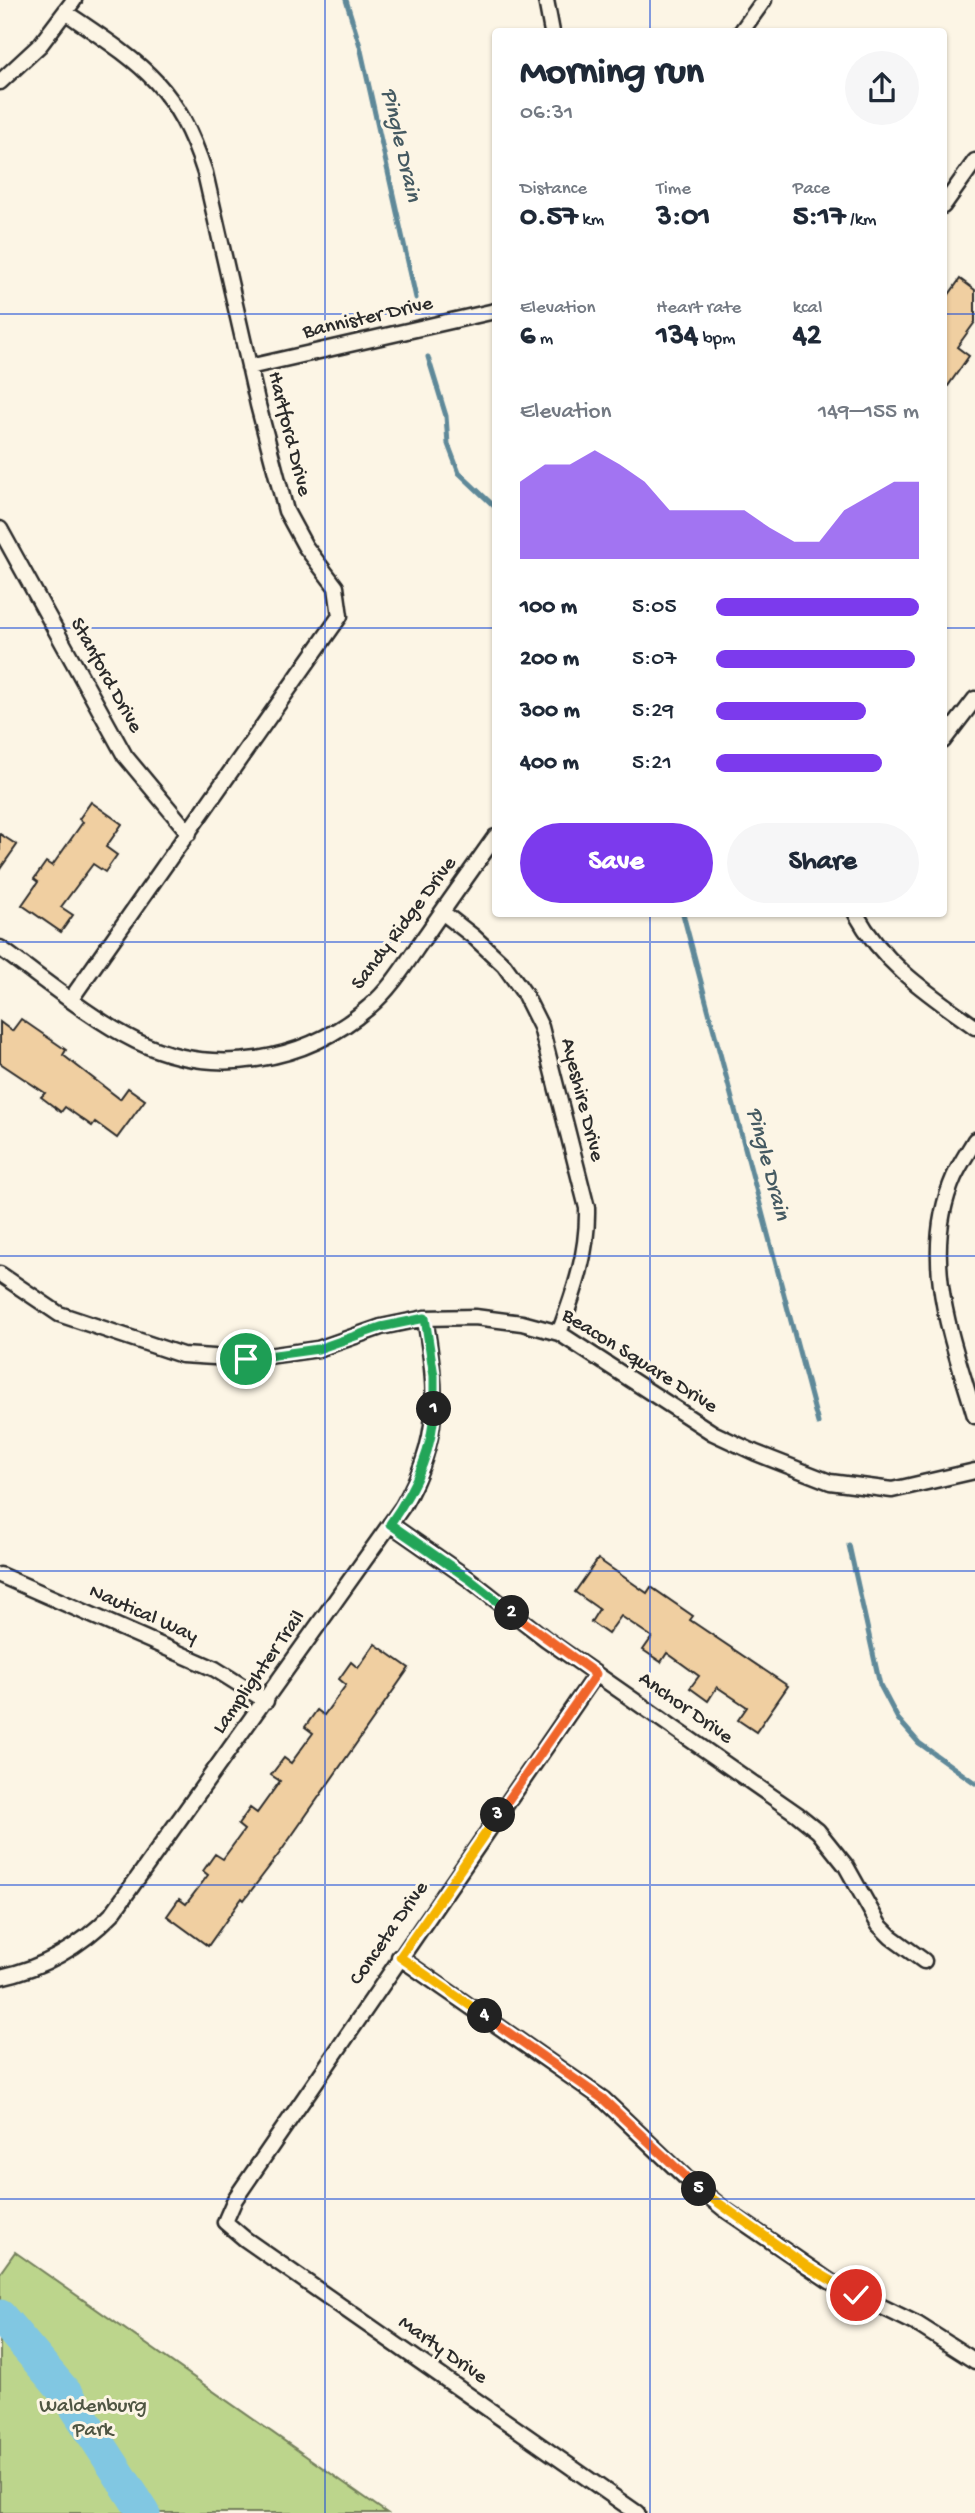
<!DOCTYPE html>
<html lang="en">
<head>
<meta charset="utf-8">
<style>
	body { margin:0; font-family:"Gochi Hand",sans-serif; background:#f6f6f7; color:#1f2937; height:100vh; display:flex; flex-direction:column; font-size:26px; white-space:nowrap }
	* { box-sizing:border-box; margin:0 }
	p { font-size:23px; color:#747a83 }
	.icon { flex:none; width:38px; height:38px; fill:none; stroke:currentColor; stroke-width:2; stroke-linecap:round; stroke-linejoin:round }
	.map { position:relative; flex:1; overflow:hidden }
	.details { position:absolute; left:492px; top:28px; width:455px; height:889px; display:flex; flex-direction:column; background:#fff; border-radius:7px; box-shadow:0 2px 5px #0004 }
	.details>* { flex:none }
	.pin { position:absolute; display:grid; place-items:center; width:60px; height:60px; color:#fff; margin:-30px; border:4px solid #fff; border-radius:50%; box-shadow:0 2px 7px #0007 }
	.km { position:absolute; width:35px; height:35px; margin:-18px; border-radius:50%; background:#222; color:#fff; font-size:19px; line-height:35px; text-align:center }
	.round { display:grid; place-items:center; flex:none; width:74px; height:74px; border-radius:37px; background:#f6f6f7 }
	.head { display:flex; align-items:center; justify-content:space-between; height:119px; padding:0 28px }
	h1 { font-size:38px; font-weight:800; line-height:52px }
	.stats { display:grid; grid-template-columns:repeat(3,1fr); gap:10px; height:119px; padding:7px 28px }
	.stats div { display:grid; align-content:center }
	.stats b { font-size:30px; font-weight:800 }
	.stats small { font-size:19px; font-weight:400 }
	.stats p { font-size:19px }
	.chart { height:196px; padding:14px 28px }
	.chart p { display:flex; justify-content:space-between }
	.chart svg { width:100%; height:126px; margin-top:7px; fill:#7c3aed; opacity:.7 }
	.cta { display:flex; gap:14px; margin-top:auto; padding:14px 28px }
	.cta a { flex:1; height:80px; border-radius:42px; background:#7c3aed; color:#fff; font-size:28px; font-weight:800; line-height:80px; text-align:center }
	.cta a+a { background:#f6f6f7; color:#1f2937 }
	ul { padding:0 28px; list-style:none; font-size:23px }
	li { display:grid; grid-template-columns:112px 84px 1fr; align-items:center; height:52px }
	li i { height:18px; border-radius:9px; background:#7c3aed }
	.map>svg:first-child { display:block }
	.green { fill:#bcd58c; stroke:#74805c; stroke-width:2 }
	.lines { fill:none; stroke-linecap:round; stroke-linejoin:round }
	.stream { stroke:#5f8999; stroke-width:5 }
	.river { stroke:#81c7e2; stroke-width:33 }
	.building { fill:#f0cfa1; stroke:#2b2b2b; stroke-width:2 }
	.street-casing { stroke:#2b2b2b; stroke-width:19 }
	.street { stroke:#fcf5e5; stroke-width:14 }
	.split-1-casing { stroke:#fff; stroke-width:14 }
	.split-2-casing { stroke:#fff; stroke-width:14 }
	.split-3-casing { stroke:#fff; stroke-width:14 }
	.split-4-casing { stroke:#fff; stroke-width:14 }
	.split-5-casing { stroke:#fff; stroke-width:14 }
	.split-6-casing { stroke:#fff; stroke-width:14 }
	.split-1 { stroke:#22a559; stroke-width:9 }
	.split-2 { stroke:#22a559; stroke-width:9 }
	.split-3 { stroke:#f0652b; stroke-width:9 }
	.split-4 { stroke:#f5b400; stroke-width:9 }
	.split-5 { stroke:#f0652b; stroke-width:9 }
	.split-6 { stroke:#f5b400; stroke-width:9 }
	.grid { fill:none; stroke:#1d4ed8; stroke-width:2; stroke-opacity:0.55 }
	.labels { text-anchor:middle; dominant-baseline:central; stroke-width:6; stroke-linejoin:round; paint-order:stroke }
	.street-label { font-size:21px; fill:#2b2b2b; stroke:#fcf5e5 }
	.park-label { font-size:21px; fill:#4f5643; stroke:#fcf5e5 }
	.water-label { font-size:23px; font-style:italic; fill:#455a62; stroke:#fcf5e5 }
</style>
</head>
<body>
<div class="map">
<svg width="975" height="2513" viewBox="0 0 975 2513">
	<rect width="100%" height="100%" fill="#fcf5e5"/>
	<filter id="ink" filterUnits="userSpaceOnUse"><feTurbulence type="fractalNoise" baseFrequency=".0143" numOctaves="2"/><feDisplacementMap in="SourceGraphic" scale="14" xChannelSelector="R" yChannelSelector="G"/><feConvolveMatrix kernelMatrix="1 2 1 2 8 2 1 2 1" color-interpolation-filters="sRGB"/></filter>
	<g filter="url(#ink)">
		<path class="green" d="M15,2252L387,2513H0V2273Z"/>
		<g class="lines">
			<path class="stream" d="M346,0L360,46L416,298
				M428,357L446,416L448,444L459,473L495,507
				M683,914L818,1423
				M849,1545L880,1685L898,1719L919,1743L975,1783"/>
			<path class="river" d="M0,2316L69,2397L144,2513"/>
		</g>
		<path class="building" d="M960,279L975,290V322L957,347L969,356L943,393V303Z
			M91,802L122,824L106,847L117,855L105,872L93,864L61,907L73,915L61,932L22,905L38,882L34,879L46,862L52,866L83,822L79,819Z
			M0,834L17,845L0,869Z
			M21,1019L66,1050L63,1055L120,1099L128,1088L145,1100L117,1138L95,1122L92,1126L65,1107L61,1112L41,1097L45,1093L0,1063V1022L12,1031Z
			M598,1559L647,1593L651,1587L693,1616L690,1620L788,1686L756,1732L738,1720L747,1707L717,1687L708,1701L690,1688L699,1676L667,1653L661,1662L643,1650L652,1637L621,1616L608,1634L591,1622L599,1609L575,1592Z
			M375,1644L409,1668L279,1854L244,1900L242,1898L208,1946L167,1916L179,1899L186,1904L208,1875L203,1871L215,1854L223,1859L244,1830L238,1825L250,1808L257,1813L280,1781L271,1775L284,1758L291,1763L313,1733L305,1727L317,1710L324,1715L346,1685L339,1679L351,1662L358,1668Z"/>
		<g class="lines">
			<defs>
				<path id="street" d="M546,0L552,32
					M65,12C140,63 176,83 205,173L258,405L286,511L305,546L336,587L340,616L71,999
					M741,32L764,0
					M0,82L40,45L74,0
					M943,206L975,161
					M249,367L495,311
					M0,529L125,756L189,833
					M943,741L975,699
					M442,912L474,937L504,965L524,993L541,1027L587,1208C588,1253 575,1291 559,1333
					M856,914C884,965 929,994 975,1027
					M0,948C42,978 91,1019 136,1041C213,1078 305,1063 369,1007C393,987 410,957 428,932C450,900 473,868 495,837
					M975,1140C968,1152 960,1164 954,1177C919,1257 952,1338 975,1416
					M0,1274L59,1314L182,1355L246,1359L318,1349L381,1327L425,1318L475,1317L522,1323L559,1333L713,1433L756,1453L830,1482L892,1490L975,1471
					M390,1524L469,1579L546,1639L797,1814L818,1831L846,1866L879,1925L891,1937L924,1961
					M0,1575L215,1669L266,1701
					M596,1674L235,2199L225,2222L245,2239L637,2513
					M399,1957L603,2099L685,2177L724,2209L831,2282L917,2324L975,2361
					M0,1977C43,1968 81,1946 112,1914L403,1506C442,1438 437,1392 425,1318"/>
			</defs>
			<use href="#street" class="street-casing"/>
			<use href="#street" class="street"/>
		</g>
	</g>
	<g class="lines" filter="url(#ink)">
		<defs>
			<path id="split-1" d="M246,1359L318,1349L381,1327L425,1318L434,1376V1409"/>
			<path id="split-2" d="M434,1409C433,1452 414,1490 390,1524L469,1579L512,1613"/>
			<path id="split-3" d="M498,1815L596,1674L512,1613"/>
			<path id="split-4" d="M485,2016L400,1957L498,1815"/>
			<path id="split-5" d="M485,2016L603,2099L699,2189"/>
			<path id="split-6" d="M699,2189L808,2267L856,2295"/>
		</defs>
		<use href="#split-1" class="split-1-casing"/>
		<use href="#split-2" class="split-2-casing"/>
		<use href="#split-3" class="split-3-casing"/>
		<use href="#split-4" class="split-4-casing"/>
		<use href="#split-5" class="split-5-casing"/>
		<use href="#split-6" class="split-6-casing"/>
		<use href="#split-1" class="split-1"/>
		<use href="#split-2" class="split-2"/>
		<use href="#split-3" class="split-3"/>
		<use href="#split-4" class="split-4"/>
		<use href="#split-5" class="split-5"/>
		<use href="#split-6" class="split-6"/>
	</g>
	<path class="grid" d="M325,0V2513M650,0V32M0,314H495M943,314H975M0,628H495M943,628H975M650,914V2513M0,942H975M0,1256H975M0,1571H975M0,1885H975M0,2199H975"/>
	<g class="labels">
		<g class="street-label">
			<text transform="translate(368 319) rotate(-13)">Bannister Drive</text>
			<text transform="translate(288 434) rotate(76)">Hartford Drive</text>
			<text transform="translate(105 676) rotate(61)">Stanford Drive</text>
			<text transform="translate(405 924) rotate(-53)">Sandy Ridge Drive</text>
			<text transform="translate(581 1100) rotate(76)">Ayeshire Drive</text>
			<text transform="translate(639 1362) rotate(32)">Beacon Square Drive</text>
			<text transform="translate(143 1615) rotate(24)">Nautical Way</text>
			<text transform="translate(260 1673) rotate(-55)">Lamplighter Trail</text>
			<text transform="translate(685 1709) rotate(35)">Anchor Drive</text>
			<text transform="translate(390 1934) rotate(-55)">Conceta Drive</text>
			<text transform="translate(442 2351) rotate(35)">Marty Drive</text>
		</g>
		<g class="park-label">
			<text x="93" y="2407">Waldenburg<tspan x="93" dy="24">Park</tspan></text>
		</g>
		<g class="water-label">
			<text transform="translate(400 145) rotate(77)">Pingle Drain</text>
			<text transform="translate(767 1164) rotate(75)">Pingle Drain</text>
		</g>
	</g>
</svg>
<div class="pin" style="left:246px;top:1359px;background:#1e9e55"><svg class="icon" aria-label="arrive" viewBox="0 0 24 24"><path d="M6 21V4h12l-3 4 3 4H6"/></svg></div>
<div class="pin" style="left:856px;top:2295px;background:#d93025"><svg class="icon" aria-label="check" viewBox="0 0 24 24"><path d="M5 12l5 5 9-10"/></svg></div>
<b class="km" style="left:434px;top:1409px">1</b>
<b class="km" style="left:512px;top:1613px">2</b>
<b class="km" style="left:498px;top:1815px">3</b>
<b class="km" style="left:485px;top:2016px">4</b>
<b class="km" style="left:699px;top:2189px">5</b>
<section class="details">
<div class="head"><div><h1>Morning run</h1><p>06:31</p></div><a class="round"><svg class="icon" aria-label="share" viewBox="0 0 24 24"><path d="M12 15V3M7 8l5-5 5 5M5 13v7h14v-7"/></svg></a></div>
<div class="stats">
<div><p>Distance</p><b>0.57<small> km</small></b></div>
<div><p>Time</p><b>3:01</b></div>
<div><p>Pace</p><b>5:17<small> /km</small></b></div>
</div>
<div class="stats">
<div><p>Elevation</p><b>6<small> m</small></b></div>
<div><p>Heart rate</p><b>134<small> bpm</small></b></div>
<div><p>kcal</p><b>42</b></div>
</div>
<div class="chart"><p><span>Elevation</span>149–155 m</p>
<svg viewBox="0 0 160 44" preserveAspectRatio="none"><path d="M0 44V17L10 11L20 11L30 6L40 11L50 17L60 27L70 27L80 27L90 27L100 33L110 38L120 38L130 27L140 22L150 17L160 17V44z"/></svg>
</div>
<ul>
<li><b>100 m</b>5:05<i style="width:100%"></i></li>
<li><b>200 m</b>5:07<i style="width:98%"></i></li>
<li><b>300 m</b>5:29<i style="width:74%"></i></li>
<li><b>400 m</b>5:21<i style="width:82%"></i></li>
</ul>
<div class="cta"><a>Save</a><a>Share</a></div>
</section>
</div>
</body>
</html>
